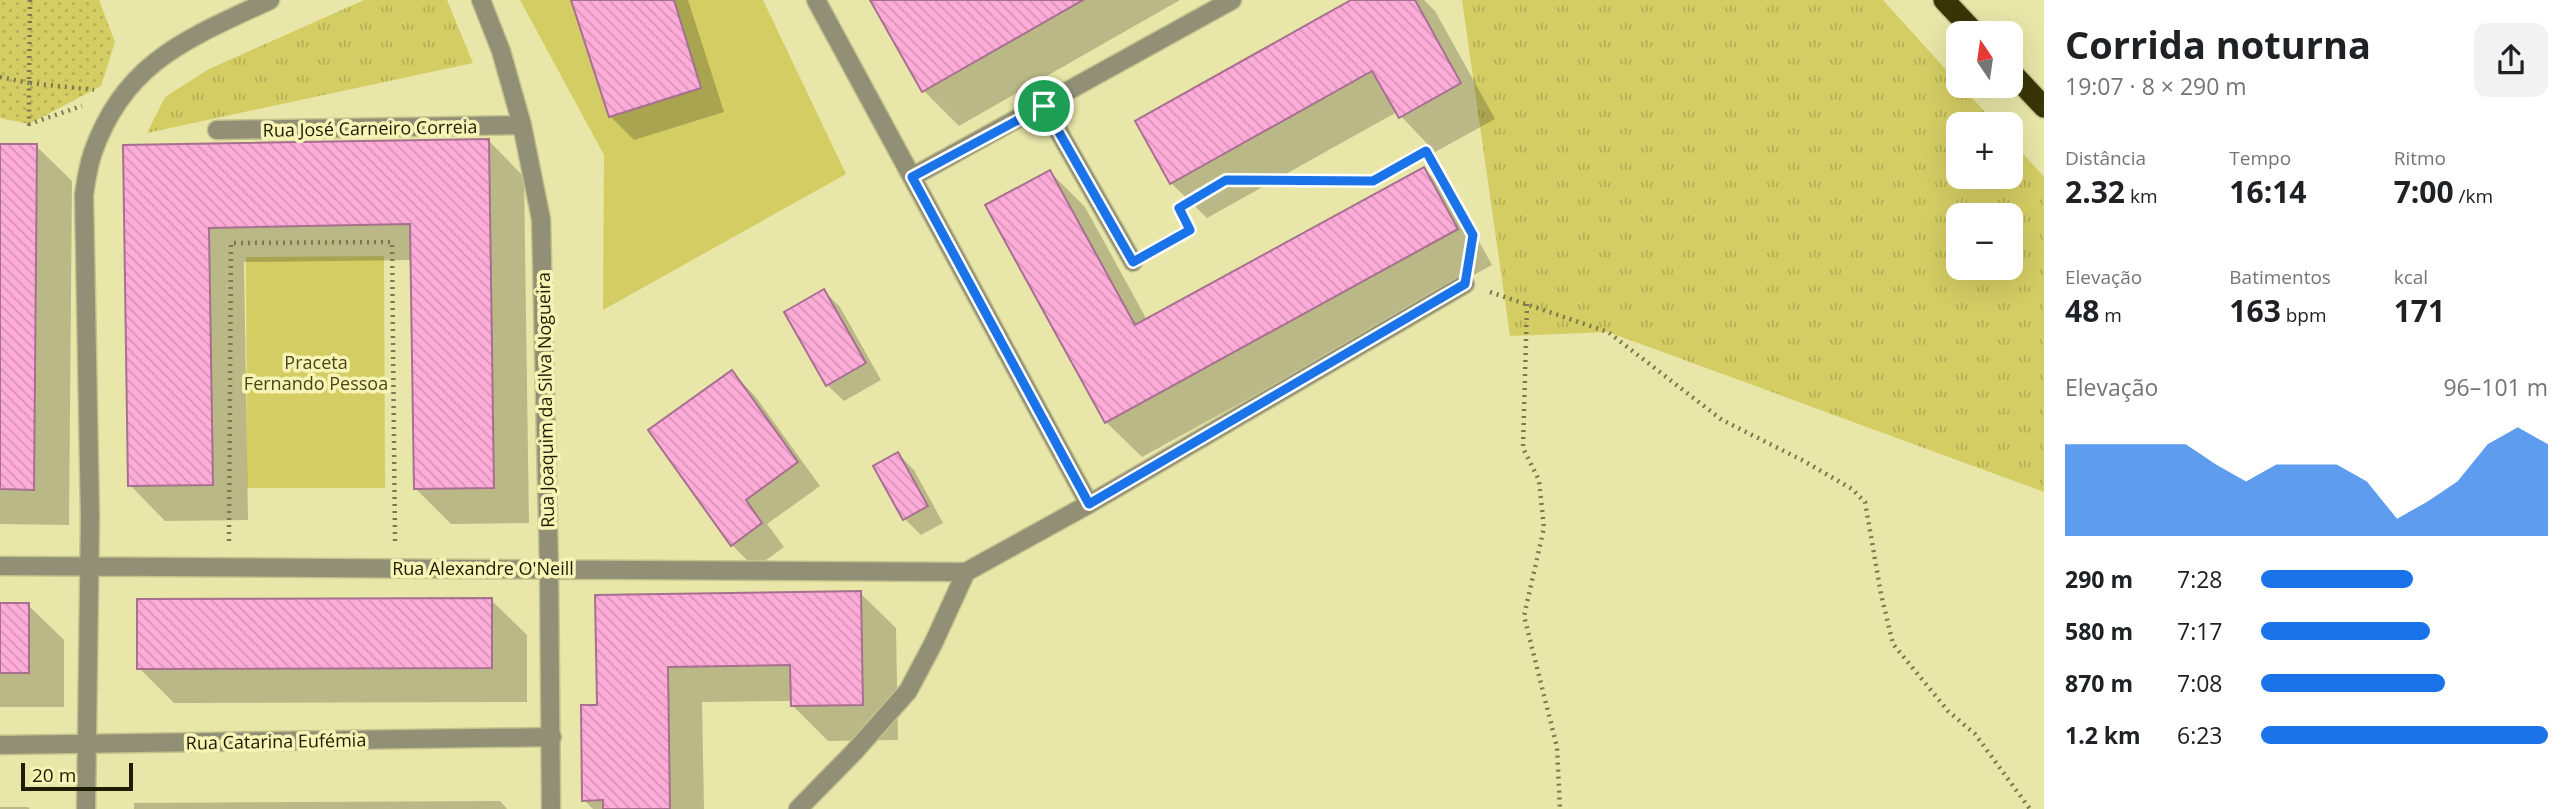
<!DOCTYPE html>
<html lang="pt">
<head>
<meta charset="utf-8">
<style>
	body { margin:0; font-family:"Open Sans",sans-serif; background:#f2f2f2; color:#202124; height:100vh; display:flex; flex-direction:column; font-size:26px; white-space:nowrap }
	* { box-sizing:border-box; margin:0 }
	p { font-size:23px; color:#757577 }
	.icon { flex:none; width:38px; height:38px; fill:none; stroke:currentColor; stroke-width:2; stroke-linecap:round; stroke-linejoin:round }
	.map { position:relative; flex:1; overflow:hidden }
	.panel { display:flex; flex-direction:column; background:#fff; width:525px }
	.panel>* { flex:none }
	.needle { width:46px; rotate:347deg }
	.buttons { position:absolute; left:1946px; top:21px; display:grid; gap:14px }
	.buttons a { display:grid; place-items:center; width:77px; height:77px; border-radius:14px; background:#fff; box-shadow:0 7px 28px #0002; font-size:35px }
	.scale { position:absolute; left:21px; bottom:18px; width:112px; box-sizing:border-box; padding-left:7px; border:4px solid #1e1c04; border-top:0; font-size:19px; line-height:24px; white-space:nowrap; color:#1e1c04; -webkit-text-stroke:5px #f7f4b6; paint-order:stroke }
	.pin { position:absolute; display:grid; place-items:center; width:60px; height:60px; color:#fff; margin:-30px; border:4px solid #fff; border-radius:50%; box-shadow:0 2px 7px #0007 }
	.round { display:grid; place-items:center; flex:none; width:74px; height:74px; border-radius:14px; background:#f2f2f2 }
	.headline { display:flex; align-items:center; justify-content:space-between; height:119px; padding:0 21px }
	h1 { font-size:38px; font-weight:700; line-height:52px }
	.metrics { display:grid; grid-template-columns:repeat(3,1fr); gap:10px; height:119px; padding:7px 21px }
	.metrics div { display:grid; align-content:center }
	.metrics b { font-size:30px; font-weight:700 }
	.metrics small { font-size:19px; font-weight:400 }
	.metrics p { font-size:19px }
	.chart { height:196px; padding:14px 21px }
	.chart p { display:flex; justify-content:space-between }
	.chart svg { width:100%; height:126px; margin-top:7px; fill:#1a73e8; opacity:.7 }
	ul { padding:0 21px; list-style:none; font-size:23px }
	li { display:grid; grid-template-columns:112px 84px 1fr; align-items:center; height:52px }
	li i { height:18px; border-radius:9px; background:#1a73e8 }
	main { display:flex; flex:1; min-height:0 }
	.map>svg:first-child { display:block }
	.grass { fill:url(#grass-tufts); fill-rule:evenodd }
	.park { fill:url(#park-dots) }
	.garden { fill:#d4cd64 }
	.shadow { fill:#0003 }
	.building { fill:url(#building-back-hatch); stroke:#a6708e; stroke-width:2 }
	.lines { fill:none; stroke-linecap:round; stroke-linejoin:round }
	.street-casing { stroke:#c4c28b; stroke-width:21 }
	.highway-casing { stroke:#c4c28b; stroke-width:24 }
	.path { stroke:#7c7950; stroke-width:4.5; stroke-dasharray:2 5; stroke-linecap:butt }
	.street { stroke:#919077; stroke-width:18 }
	.highway { stroke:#383506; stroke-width:21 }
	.route-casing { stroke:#fff; stroke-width:14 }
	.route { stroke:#1a73e8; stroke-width:9 }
	.labels { text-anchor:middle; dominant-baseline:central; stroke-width:7; stroke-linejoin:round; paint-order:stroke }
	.street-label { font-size:18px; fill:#1e1c04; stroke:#f7f4b6 }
	.park-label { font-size:18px; fill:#4a4717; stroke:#f7f4b6 }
</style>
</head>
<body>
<main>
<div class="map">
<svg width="2044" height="809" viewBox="0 0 2044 809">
	<defs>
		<pattern id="grass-tufts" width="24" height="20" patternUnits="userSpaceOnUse" patternTransform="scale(1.75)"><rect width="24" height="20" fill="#d4cd64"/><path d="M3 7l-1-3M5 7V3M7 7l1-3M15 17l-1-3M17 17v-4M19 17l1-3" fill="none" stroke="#b6af55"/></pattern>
		<pattern id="park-dots" width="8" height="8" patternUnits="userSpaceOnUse" patternTransform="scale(1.75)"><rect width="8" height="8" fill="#d4cd64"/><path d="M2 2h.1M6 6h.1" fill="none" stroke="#b6af55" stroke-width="1.8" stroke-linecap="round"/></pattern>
		<pattern id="building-back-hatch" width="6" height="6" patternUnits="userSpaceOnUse" patternTransform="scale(1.75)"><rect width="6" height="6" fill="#fdabd8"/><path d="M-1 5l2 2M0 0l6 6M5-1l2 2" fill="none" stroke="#d893b8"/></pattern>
	</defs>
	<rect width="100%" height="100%" fill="#e9e6a9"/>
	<path class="grass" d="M364,0H447L473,63L147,133L165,97L209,69Z
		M1462,0H1883L1958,83V86H1961L1996,124H1958V177H2011V140L2044,177V492L1608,332L1510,336ZM1958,215H2011V268H1958Z"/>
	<path class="park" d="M0,0H99L115,42L101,86L29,124L0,118Z"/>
	<path class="garden" d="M520,0H763L846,174L603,310L604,155Z
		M384,256L385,488H247L246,257Z"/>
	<path class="shadow" d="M573,0H688L724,112L634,140L610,116Z
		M872,0H1180L959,126L924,91Z
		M1355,0H1424L1435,11L1495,119L1435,152L1397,112L1207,218L1171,183Z
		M489,141L524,177L529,523L451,524L416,489L412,260L244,262L248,520L165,521L130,485L125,146Z
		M0,146H36L72,181L69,525L0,524Z
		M1424,169L1459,205L1492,265L1142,457L1106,422L1050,172L1085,207L1147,320Z
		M824,291L840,307L881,380L844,401L827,385Z
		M732,372L755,396L820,486L767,524L784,547L755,568L732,545Z
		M898,454L914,470L943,523L921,535L905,519Z
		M860,593L896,628L898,740L828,741L793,706L792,701L702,702L704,809H593L584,800L599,706L597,597Z
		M491,600L527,635V702L174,703L139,668Z
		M0,605H28L64,640V707H0Z
		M500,801L507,809H134V803Z
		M0,807H28L30,809H0Z"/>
	<path class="building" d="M571,0H674L701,88L609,117Z
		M870,0H1083L922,92Z
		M1351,0H1415L1461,83L1399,118L1372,71L1170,184L1135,121Z
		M489,139L494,488L414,489L410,224L209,228L213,485L128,486L123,145Z
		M0,144H37L34,490L0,489Z
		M1424,167L1458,229L1105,423L985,205L1050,170L1135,325Z
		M824,289L866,363L826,386L784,312Z
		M732,370L798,462L746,500L762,523L731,546L648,430Z
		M898,452L928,506L903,520L873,466Z
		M861,591L863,705L791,706L790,665L668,667L670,809H603V800L582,801L581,705H597L595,595Z
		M492,598V668L137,669V599Z
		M0,603H29V673H0Z"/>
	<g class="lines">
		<defs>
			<path id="street" d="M481,0L501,51L522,125L541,219L549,568L551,809
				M816,0L1089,504
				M1044,106L1133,262
				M217,130L522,125
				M912,177L1232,0
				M0,566L966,572L1089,504L1465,284
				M0,745L552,737
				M86,809L90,517L84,195C86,181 88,166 93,152C125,61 189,38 270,0
				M798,809L854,752L908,691L933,644L966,572"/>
			<path id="highway" d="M1944,0L1975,33
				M2011,72L2044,107"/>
		</defs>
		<use href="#street" class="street-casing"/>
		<use href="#highway" class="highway-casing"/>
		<path class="path" d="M30,0L29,83L94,90
			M0,77L29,83V124L82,106
			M1158,248L1190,230L1179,208L1226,179L1373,181L1426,151L1473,235L1469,257
			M1490,292L1608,332L1722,420L1802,460L1852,489L1865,502L1881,594L1893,644L1948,711L1975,734L2030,809
			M1527,304L1523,448L1539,480L1544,528L1524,616L1557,747L1560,809
			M229,541L231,243L392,242L395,541"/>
		<use href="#street" class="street"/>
		<use href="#highway" class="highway"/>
	</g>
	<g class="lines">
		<defs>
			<path id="route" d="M1044,106L1133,262L1190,230L1179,208L1226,180L1373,181L1426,151L1473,235L1465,284L1089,504L912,177Z"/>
		</defs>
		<use href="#route" class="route-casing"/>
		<use href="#route" class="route"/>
	</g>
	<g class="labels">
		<g class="street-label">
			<text transform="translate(370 128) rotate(-1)">Rua José Carneiro Correia</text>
			<text transform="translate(545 400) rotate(-91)">Rua Joaquim da Silva Nogueira</text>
			<text x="483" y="568">Rua Alexandre O'Neill</text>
			<text transform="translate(276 741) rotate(-1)">Rua Catarina Eufémia</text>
		</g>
		<g class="park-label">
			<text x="316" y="362">Praceta<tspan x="316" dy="21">Fernando Pessoa</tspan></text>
		</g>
	</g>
</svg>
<div class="buttons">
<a><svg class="needle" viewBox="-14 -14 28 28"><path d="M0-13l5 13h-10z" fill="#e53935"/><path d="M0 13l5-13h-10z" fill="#757577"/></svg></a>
<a>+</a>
<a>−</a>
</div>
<div class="scale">20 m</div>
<div class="pin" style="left:1044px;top:106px;background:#1e9e55"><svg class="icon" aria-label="arrive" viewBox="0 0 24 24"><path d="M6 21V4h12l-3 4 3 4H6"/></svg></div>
</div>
<section class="panel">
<div class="headline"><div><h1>Corrida noturna</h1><p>19:07 · 8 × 290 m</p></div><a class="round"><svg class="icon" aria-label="share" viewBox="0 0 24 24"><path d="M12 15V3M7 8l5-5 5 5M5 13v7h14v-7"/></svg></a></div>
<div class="metrics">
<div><p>Distância</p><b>2.32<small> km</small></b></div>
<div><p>Tempo</p><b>16:14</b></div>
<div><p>Ritmo</p><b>7:00<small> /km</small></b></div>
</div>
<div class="metrics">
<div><p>Elevação</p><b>48<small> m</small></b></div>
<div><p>Batimentos</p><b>163<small> bpm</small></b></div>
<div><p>kcal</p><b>171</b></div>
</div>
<div class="chart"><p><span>Elevação</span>96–101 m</p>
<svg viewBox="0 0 160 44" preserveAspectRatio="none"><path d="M0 44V12L10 12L20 12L30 12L40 12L50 19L60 25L70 19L80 19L90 19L100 25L110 38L120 32L130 25L140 12L150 6L160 12V44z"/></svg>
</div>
<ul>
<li><b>290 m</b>7:28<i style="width:53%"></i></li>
<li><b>580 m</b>7:17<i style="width:59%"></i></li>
<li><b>870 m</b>7:08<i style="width:64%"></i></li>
<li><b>1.2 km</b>6:23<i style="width:100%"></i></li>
</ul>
</section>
</main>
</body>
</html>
